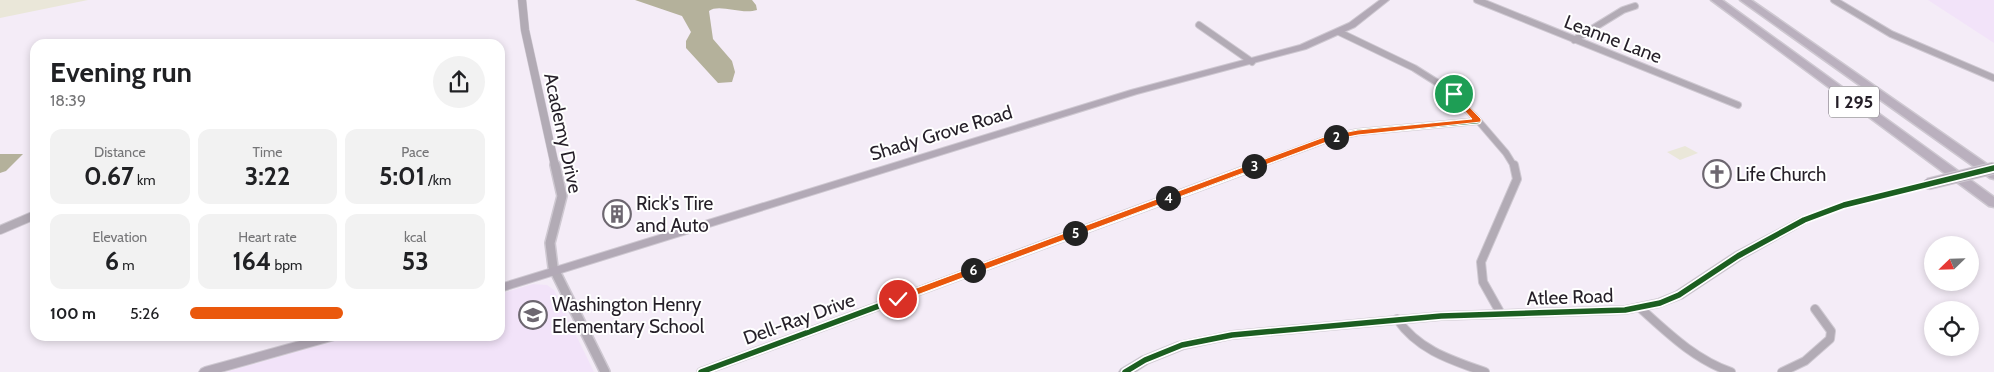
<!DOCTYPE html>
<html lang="en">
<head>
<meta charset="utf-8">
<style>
	body { margin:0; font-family:Cabin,sans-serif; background:#f2f2f2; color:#202124; height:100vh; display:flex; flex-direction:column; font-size:19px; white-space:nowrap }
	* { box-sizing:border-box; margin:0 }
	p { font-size:16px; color:#757577 }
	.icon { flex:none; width:28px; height:28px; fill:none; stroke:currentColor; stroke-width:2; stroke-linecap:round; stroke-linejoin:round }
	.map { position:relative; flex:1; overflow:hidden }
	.side { position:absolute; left:30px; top:39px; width:475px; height:302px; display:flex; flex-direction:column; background:#fff; border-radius:15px; box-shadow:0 2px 8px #0003 }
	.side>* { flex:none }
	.needle { width:32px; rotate:247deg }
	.buttons { position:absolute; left:1924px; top:236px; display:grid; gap:10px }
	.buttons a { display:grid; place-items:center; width:55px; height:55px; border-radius:50%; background:#fff; box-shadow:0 2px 8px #0003; font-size:25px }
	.pin { position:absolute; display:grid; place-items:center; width:42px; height:42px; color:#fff; margin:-21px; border:2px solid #fff; border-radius:50%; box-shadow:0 1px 5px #0007 }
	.km { position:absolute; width:25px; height:25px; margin:-12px; border-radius:50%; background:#222; color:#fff; font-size:14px; line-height:25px; text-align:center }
	.round { display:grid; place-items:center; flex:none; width:52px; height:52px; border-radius:26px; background:#f2f2f2 }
	.overview { display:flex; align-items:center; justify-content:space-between; height:85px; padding:0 20px }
	h1 { font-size:28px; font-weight:800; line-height:38px }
	.stats { display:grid; grid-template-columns:repeat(3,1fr); gap:8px; height:85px; padding:5px 20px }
	.stats div { display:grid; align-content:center; border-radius:12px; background:#f2f2f2; text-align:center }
	.stats b { font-size:25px; font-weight:800 }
	.stats small { font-size:14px; font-weight:400 }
	.stats p { font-size:14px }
	ul { padding:0 20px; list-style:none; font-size:16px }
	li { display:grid; grid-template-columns:80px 60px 1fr; align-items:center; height:38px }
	li i { height:12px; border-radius:6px; background:#ea580c }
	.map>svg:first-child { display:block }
	.built { fill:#f2e3f9 }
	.green { fill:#eae7d9 }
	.water { fill:#b4b19b }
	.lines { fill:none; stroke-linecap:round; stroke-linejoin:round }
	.minor-far1-casing { stroke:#cec8d1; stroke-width:8 }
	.minor-casing { stroke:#cec8d1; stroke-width:10 }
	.tertiary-far1-casing { stroke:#cec8d1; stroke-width:9 }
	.tertiary-casing { stroke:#cec8d1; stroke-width:12 }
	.secondary-casing { stroke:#cec8d1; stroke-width:2 }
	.motorway-casing { stroke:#cec8d1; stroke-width:3 }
	.minor-far1 { stroke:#b2abb5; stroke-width:6 }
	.minor { stroke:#b2abb5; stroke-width:8 }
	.tertiary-far1 { stroke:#b2abb5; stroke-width:8 }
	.tertiary { stroke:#b2abb5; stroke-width:9 }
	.secondary { fill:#b2a9b6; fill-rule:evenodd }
	.motorway { fill:#bab0be; fill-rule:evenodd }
	.secondary-bridge-casing { stroke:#cec8d1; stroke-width:13; stroke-linecap:butt }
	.secondary-bridge { stroke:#b2a9b6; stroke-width:11 }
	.cycleway-far1-casing { stroke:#fff; stroke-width:7 }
	.cycleway-casing { stroke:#fff; stroke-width:9 }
	.cycleway-far1 { stroke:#1b5e20; stroke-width:4.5 }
	.cycleway { stroke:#1b5e20; stroke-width:5.5 }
	.route { fill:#ea580c; stroke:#fff }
	.labels { text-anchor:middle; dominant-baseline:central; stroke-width:4; stroke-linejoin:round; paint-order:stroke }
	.shield { fill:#fff; stroke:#666268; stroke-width:1 }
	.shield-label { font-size:18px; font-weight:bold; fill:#251f28 }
	.street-label { font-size:19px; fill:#251f28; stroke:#fff }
	.poi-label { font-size:19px; fill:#251f28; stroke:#fff; text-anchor:start }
</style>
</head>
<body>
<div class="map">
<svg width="1994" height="372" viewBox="0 0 1994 372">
	<rect width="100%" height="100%" fill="#f4ecf7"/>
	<path class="built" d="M1929,0H1994V43L1928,0Z
		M533,284L547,285L554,290L594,372H226L351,336H500V294Z"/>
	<path class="green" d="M0,0H88L0,18Z
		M1685,146L1698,153L1680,160L1667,152Z"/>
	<path class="water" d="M635,0H752L756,5L757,10C741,15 719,3 709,11L713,39L732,61L735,72L732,82L718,83L686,48V41L691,32L682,16Z
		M0,154H23L6,171L0,173Z"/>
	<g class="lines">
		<defs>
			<path id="minor-far1" d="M1477,0L1738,105
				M1834,0L1891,34L1994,78
				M1199,25L1252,62
				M1339,32L1414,68L1441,85L1475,117L1506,153L1514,166
				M1574,40L1623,10L1635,6
				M1255,166L1330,138L1358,132L1478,121"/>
			<path id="minor" d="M0,230L35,215
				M1639,307C1668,333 1694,359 1731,372
				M1501,314L1483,282L1481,262L1517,179L1514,165
				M1397,319C1418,350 1451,360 1485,372
				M701,372L1258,165
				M1782,372L1805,361L1830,339L1831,331L1815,309"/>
			<path id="tertiary-far1" d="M522,0L525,30L555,166"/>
			<path id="tertiary" d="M555,165L562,196L550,243L553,267L605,372"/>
			<path id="secondary" d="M1380,0H1389L1355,27L1306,49L1137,94L500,292V284L1131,90L1300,45L1349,23Z
				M1928,181L1932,182L1933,184L1932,186L1847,207L1808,222L1742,259L1683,298L1660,307L1625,314L1441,320L1232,339L1184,349L1149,363L1135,372H1119L1121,369L1141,357L1178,342L1232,331L1441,312L1625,306L1658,299L1675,292L1734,253L1800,218L1840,203Z
				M318,336H340L338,339L221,372H199L201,369L205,367Z"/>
			<path id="motorway" d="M1711,0H1722L1994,197V207L1989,206Z
				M1740,0H1751L1994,169V179L1990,178Z"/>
		</defs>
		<use href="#minor-far1" class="minor-far1-casing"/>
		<use href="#minor" class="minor-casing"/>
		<use href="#tertiary-far1" class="tertiary-far1-casing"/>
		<use href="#tertiary" class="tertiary-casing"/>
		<use href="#secondary" class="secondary-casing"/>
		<use href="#motorway" class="motorway-casing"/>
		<use href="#minor-far1" class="minor-far1"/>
		<use href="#minor" class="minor"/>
		<use href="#tertiary-far1" class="tertiary-far1"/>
		<use href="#tertiary" class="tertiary"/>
		<use href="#secondary" class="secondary"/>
		<use href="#motorway" class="motorway"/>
		<defs>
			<path id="secondary-bridge" d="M1928,184L1994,168"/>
		</defs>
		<use href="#secondary-bridge" class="secondary-bridge-casing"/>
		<use href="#secondary-bridge" class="secondary-bridge"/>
		<defs>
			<path id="cycleway-far1" d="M1255,166L1330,138L1358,132L1478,121"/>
			<path id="cycleway" d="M701,372L1258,165
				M1125,372L1145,360L1182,345L1232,335L1441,316L1625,310L1660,303L1679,295L1738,256L1804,220L1844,205L1994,168"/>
		</defs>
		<use href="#cycleway-far1" class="cycleway-far1-casing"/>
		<use href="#cycleway" class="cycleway-casing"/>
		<use href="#cycleway-far1" class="cycleway-far1"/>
		<use href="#cycleway" class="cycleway"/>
	</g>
	<path class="route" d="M1451,93H1456L1481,119V122L1358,135L1332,140L901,301H895L893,299L895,296L1327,136L1358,130L1472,119L1451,96Z"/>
	<defs>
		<symbol id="church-ring" viewBox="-11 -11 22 22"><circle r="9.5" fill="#fff" stroke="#6d6770" stroke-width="1.5"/><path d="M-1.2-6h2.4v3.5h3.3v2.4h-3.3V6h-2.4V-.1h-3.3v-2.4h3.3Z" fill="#6d6770"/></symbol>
		<symbol id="building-ring" viewBox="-11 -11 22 22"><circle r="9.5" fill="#fff" stroke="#6d6770" stroke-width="1.5"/><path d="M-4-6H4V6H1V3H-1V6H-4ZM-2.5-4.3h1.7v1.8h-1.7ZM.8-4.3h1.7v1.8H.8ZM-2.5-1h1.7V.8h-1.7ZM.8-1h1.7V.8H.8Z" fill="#6d6770"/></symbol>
		<symbol id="school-ring" viewBox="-11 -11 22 22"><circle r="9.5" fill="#fff" stroke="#6d6770" stroke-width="1.5"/><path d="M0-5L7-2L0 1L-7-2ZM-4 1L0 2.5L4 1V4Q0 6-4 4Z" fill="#6d6770"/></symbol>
	</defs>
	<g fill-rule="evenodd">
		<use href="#church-ring" x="1701" y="158" width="32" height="32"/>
		<use href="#building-ring" x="601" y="198" width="32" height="32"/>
		<use href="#school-ring" x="517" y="299" width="32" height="32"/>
	</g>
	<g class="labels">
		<rect class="shield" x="1829" y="86.5" width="50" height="31" rx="4"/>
		<g class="shield-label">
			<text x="1854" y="102">I 295</text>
		</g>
		<g class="street-label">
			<text transform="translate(1613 39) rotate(21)">Leanne Lane</text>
			<text transform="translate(563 133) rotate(78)">Academy Drive</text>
			<text transform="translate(941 133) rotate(-17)">Shady Grove Road</text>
			<text transform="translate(1570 297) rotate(-2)">Atlee Road</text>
			<text transform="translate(799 319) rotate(-20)">Dell-Ray Drive</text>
		</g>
		<g class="poi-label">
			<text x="1736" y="174">Life Church</text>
			<text x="636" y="203">Rick's Tire<tspan x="636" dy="22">and Auto</tspan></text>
			<text x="552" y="304">Washington Henry<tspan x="552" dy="22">Elementary School</tspan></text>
		</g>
	</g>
</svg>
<div class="buttons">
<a><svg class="needle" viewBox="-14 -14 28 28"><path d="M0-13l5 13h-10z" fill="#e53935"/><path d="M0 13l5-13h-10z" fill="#757577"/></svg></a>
<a><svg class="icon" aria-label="locate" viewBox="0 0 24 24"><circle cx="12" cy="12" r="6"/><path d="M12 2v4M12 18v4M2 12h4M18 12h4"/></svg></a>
</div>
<div class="pin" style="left:1454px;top:94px;background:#1e9e55"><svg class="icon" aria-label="arrive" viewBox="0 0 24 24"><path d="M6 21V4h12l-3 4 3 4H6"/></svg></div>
<div class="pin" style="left:898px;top:299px;background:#d93025"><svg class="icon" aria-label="check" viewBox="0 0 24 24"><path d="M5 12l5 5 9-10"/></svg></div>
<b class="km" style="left:1336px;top:137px">2</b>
<b class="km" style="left:1254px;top:166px">3</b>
<b class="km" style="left:1168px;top:198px">4</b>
<b class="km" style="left:1075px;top:233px">5</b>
<b class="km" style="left:973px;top:270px">6</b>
<section class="side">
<div class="overview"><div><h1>Evening run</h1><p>18:39</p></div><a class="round"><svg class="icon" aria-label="share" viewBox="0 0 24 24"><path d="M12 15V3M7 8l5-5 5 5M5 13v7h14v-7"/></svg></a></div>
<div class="stats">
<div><p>Distance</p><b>0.67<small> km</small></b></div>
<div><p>Time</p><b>3:22</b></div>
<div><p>Pace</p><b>5:01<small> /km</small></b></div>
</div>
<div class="stats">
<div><p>Elevation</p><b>6<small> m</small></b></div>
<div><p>Heart rate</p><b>164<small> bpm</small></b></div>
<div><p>kcal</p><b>53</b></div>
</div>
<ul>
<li><b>100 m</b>5:26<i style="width:52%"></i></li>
</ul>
</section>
</div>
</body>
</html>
